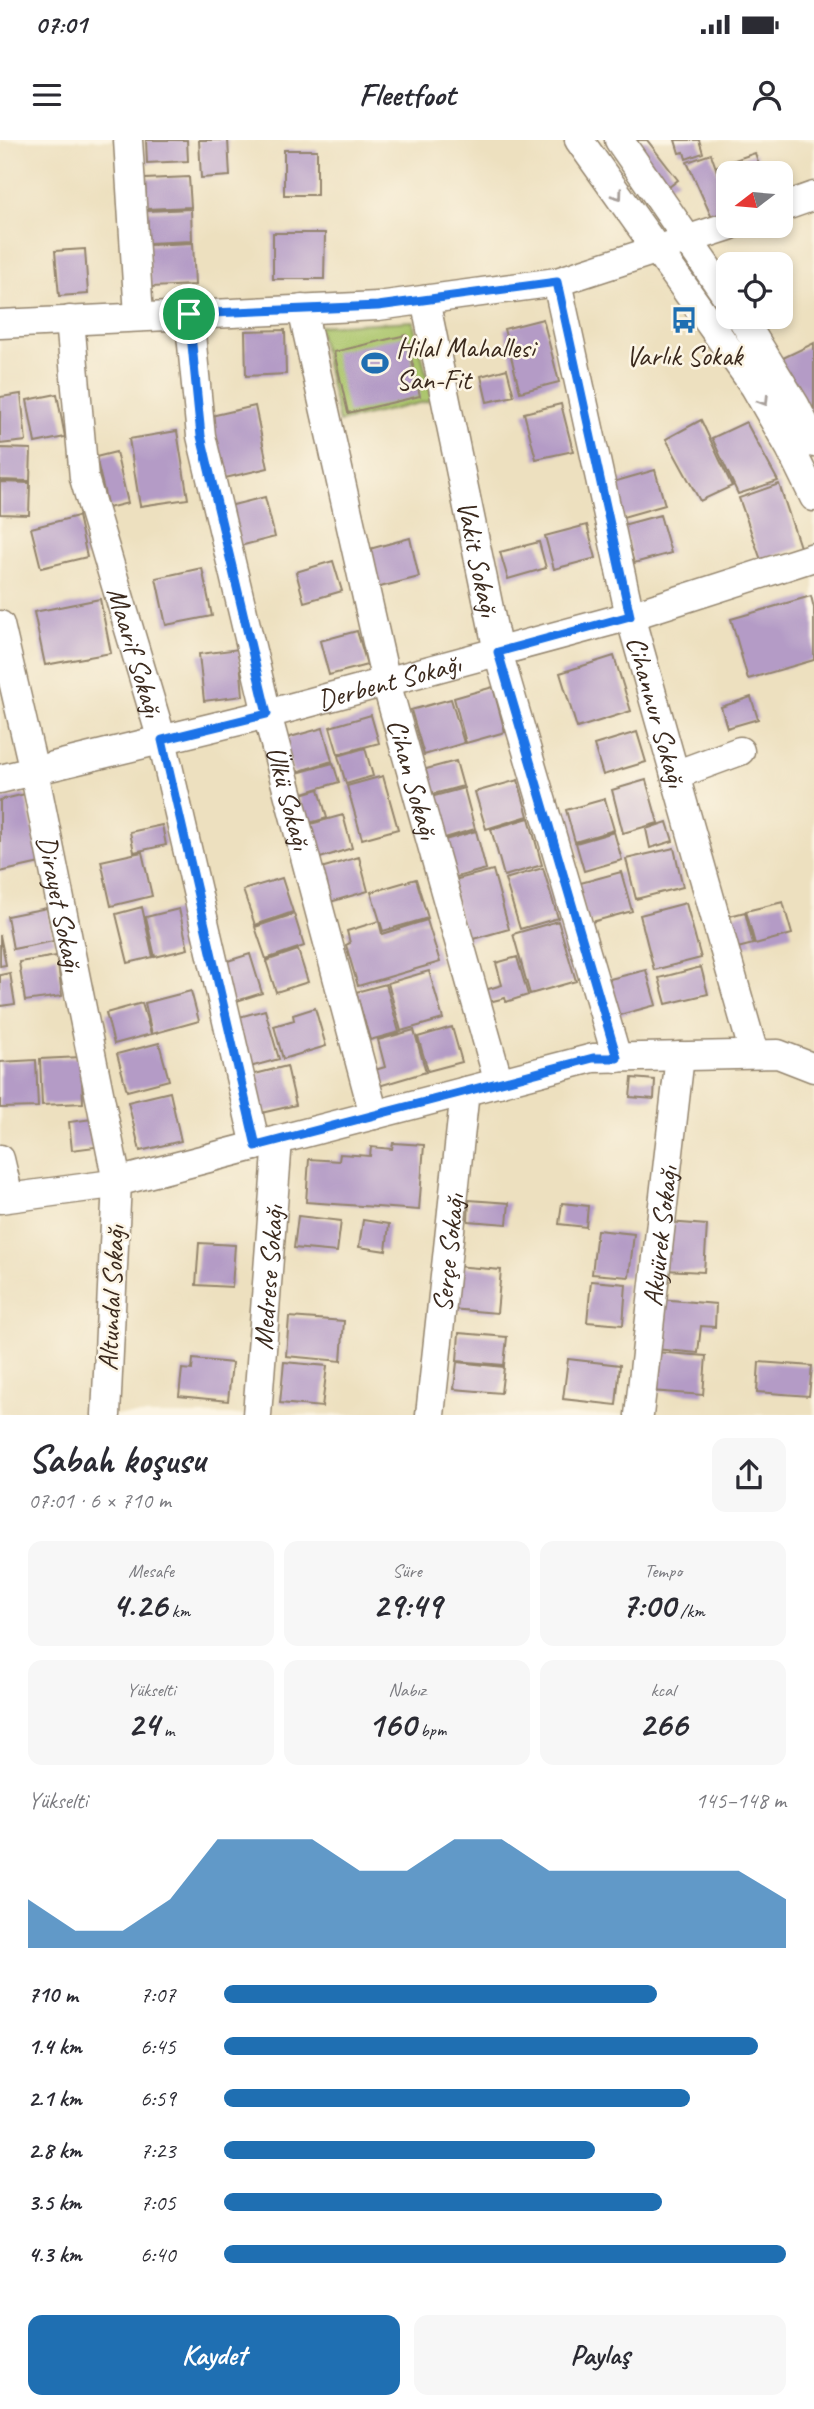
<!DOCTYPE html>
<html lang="tr">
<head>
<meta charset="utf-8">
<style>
	body { margin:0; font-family:Caveat,sans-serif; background:#f7f7f7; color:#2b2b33; height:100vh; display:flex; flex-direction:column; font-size:26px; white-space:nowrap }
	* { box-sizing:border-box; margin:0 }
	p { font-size:23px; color:#7c7c81 }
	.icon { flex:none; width:38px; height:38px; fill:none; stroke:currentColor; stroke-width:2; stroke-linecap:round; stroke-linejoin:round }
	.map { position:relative; height:1275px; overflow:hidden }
	.drawer { display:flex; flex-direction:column; background:#fff; flex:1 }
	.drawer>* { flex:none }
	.needle { width:46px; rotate:254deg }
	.buttons { position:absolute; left:716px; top:21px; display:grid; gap:14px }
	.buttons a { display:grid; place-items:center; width:77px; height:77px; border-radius:14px; background:#fff; box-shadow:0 4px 10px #0003; font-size:35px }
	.pin { position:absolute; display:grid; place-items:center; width:60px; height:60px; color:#fff; margin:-30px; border:4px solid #fff; border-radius:50%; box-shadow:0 2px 7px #0007 }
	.round { display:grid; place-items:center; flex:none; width:74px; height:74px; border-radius:14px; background:#f7f7f7 }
	.overview { display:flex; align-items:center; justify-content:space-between; height:119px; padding:0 28px }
	h1 { font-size:38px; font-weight:800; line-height:52px }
	.metrics { display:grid; grid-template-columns:repeat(3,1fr); gap:10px; height:119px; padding:7px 28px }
	.metrics div { display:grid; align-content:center; border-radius:14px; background:#f7f7f7; text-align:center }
	.metrics b { font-size:35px; font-weight:800 }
	.metrics small { font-size:19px; font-weight:400 }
	.metrics p { font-size:19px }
	.chart { height:196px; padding:14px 28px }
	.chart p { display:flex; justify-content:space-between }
	.chart svg { width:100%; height:126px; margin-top:7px; fill:#1f6fb2; opacity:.7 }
	.action { display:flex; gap:14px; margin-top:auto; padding:14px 28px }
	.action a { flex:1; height:80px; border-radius:14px; background:#1f6fb2; color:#fff; font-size:28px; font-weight:800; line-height:80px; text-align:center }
	.action a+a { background:#f7f7f7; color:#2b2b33 }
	ul { padding:0 28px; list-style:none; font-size:23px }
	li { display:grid; grid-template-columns:112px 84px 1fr; align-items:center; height:52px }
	li i { height:18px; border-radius:9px; background:#1f6fb2 }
	.status { display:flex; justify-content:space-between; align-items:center; height:49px; padding:0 35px; background:#fff; direction:ltr }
	.status svg { height:19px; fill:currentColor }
	header { display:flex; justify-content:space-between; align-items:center; height:91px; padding:0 28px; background:#fff; font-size:32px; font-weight:800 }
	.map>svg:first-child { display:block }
	.green { fill:#aac56b; stroke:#727844; stroke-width:2 }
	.building { fill:#b49bc6 }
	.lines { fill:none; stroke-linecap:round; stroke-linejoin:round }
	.minor-casing { stroke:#94856e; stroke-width:31 }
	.minor { stroke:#fff; stroke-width:28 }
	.oneway { stroke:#a79f9a }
	.route-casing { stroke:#fff; stroke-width:14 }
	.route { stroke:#1a73e8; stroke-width:9 }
	.labels { text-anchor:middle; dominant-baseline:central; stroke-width:5; stroke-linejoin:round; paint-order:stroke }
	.poi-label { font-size:28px; fill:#3b2a1e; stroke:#fcf5e5; text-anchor:start }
	.street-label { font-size:28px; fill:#3b2a1e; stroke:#fcf5e5 }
</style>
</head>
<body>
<div class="status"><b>07:01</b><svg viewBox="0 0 49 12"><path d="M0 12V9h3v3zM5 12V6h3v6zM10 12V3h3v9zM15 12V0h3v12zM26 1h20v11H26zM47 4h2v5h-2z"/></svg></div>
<header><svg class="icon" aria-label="menu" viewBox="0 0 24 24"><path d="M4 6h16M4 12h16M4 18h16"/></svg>Fleetfoot<svg class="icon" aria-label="person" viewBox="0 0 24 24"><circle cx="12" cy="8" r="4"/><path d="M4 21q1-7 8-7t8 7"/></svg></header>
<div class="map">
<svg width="814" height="1275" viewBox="0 0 814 1275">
	<rect width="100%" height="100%" fill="#fcf5e5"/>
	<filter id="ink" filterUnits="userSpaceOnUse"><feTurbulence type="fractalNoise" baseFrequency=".0143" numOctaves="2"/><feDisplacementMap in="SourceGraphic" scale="14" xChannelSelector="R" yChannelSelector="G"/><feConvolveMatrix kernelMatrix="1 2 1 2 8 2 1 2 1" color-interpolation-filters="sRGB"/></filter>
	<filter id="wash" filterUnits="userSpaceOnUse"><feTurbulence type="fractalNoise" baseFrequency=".00686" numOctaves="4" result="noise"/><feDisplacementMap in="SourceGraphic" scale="28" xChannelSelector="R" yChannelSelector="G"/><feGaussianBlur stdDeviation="1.57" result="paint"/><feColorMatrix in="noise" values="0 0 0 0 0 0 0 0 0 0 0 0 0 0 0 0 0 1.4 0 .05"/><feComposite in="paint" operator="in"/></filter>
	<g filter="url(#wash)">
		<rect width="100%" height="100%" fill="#ede0bf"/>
		<path class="green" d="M413,181L433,260L339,282L318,186Z"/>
		<g id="blocks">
			<path class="building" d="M146,0H187L188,21L147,23Z
				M199,0H228L230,36L201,38Z
				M622,0H647L678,40L660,54Z
				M675,0H699L703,13L686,19L684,12L679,13Z
				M284,10H317V55H284Z
				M755,13L762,33H728V56L717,26Z
				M711,14L728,63V72L712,78L687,22Z
				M189,37L191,67L146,69L145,39Z
				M191,69L192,101L148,103L147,71Z
				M273,93H325L324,139H273Z
				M193,103L195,145L150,147L148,105Z
				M85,109L88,154L59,156L55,111Z
				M543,179L559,242L520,252L504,189Z
				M285,190L286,234L246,236L245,191Z
				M406,195L420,256L348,273L334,212Z
				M814,203V281L779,220Z
				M507,229L514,256L487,262L481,236Z
				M21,254L26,301L0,304V257Z
				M57,254L65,297L35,303L27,260Z
				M561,264L573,311L536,319L524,273Z
				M255,266L268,328L225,338L211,276Z
				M701,280L732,346L700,361L666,299Z
				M746,282L778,341L738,354L712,298Z
				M177,291L188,359L140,366L129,299Z
				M0,308L31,309L30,341L0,340Z
				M116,312L128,363L108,368L96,317Z
				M655,330L665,365L623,377L613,342Z
				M0,342L30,343L29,375L0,374Z
				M779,344L800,407L761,420L739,358Z
				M265,357L275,397L240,406L229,366Z
				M660,375L671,413L634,423L623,385Z
				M78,376L87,417L41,428L31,388Z
				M587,385L596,418L554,429L545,396Z
				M410,398L419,437L376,448L366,410Z
				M539,402L546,428L508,439L500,412Z
				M333,421L342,451L304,462L296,432Z
				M202,428L212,476L166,485L156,438Z
				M811,456L814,468V520L748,539L731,479Z
				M100,459L111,513L45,525L34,472Z
				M357,491L367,525L329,535L320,501Z
				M239,509L243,556L204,561L199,514Z
				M614,516L631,571L577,588L560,533Z
				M493,547L505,592L466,603L454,558Z
				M751,557L758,579L727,588L721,567Z
				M451,559L464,603L424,615L411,570Z
				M371,575L379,603L338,614L330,587Z
				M323,588L332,621L293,633L283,599Z
				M637,592L646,622L603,635L594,605Z
				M365,608L373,636L346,644L338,616Z
				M456,621L463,646L426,656L419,631Z
				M333,623L339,642L303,653L297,633Z
				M383,636L398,689L362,699L347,646Z
				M518,640L528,676L486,689L475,652Z
				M646,640L658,683L623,693L612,650Z
				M464,648L475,689L438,700L427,658Z
				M319,649L327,678L306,684L298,655Z
				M25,654L40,723L0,732V660Z
				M605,659L614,690L575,702L566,670Z
				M343,675L352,708L317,719L307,685Z
				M529,678L542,725L504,736L491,689Z
				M667,682L673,701L650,708L646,689Z
				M162,685L166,705L134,712L130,692Z
				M476,691L486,729L449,739L438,702Z
				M614,692L622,720L584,731L576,703Z
				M674,708L683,747L636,759L626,719Z
				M142,712L152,756L111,766L101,721Z
				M359,717L368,751L323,764L314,730Z
				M543,728L558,778L520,789L505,739Z
				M493,730L509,789L466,801L450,741Z
				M621,732L632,771L588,783L577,744Z
				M282,738L293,772L255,785L243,750Z
				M416,739L428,778L383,791L371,752Z
				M783,762L792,794L755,804L746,771Z
				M686,763L701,818L654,830L640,775Z
				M142,767L153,817L128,823L116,774Z
				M47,768L54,801L13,809L7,776Z
				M179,769L188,809L155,817L146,777Z
				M745,772L753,804L730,810L722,778Z
				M294,774L304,806L266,819L255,787Z
				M427,780L440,822L358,846L346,805L350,803L347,791L379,781L382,794Z
				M558,781L576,841L530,854L513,794Z
				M0,795L6,825L0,826Z
				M298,810L308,842L276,852L266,821Z
				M250,814L262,853L227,864L215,825Z
				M57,816L62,856L25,861L19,822Z
				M517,817L528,855L506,862L505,858L489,862L485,850L502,845L496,823Z
				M701,827L708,854L666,864L659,838Z
				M646,830L656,865L612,877L602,841Z
				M429,831L443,879L401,891L388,843Z
				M10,833L15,864L0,866V835Z
				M386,844L399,892L370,900L356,852Z
				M191,851L199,881L152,894L145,863Z
				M142,863L151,894L114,904L106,873Z
				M315,868L326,906L283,919L274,886L294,880L293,875Z
				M265,870L279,919L246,928L232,879Z
				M452,887L462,922L428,931L418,897Z
				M414,890L426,932L379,946L375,930L385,927L378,900Z
				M159,903L169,940L127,951L117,914Z
				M81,917L83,963L42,965L40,919Z
				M36,920L38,967L0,968V922Z
				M287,926L296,965L261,973L251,935Z
				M632,938L655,940L654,959L630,957Z
				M170,952L181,1001L140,1011L128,962Z
				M100,978L103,1006L72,1010L69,982Z
				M393,1003L424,1005L419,1070L306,1062L309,1019L339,1021L340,1014L370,1016L371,1007L392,1009Z
				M469,1060L509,1063L507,1084L468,1081Z
				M562,1063L588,1066L586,1087L559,1084Z
				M298,1076L341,1081L337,1112L294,1108Z
				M363,1080L389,1084L386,1111L359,1107Z
				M667,1082L707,1085L704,1132L664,1130Z
				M597,1090L634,1094L629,1137L592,1134Z
				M199,1103L235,1105L232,1147L196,1145Z
				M455,1126L501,1130L497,1173L451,1169Z
				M591,1141L626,1144L623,1185L587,1182Z
				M659,1159L716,1164L715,1187L701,1186L698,1213L655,1209Z
				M289,1177L344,1181L341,1221L286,1216Z
				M459,1193L507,1197L504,1225L457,1221Z
				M655,1212L706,1216L703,1255L651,1251Z
				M193,1219L232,1223L228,1261L179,1256L182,1229L192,1230Z
				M568,1219L620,1225L616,1265L563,1259Z
				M284,1222L327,1226L322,1267L280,1263Z
				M457,1222L504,1227L501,1253L454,1249Z
				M759,1222L812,1226L809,1256L757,1252Z"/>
		</g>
	</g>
	<g filter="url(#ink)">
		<use href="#blocks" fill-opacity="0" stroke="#94856e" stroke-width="2"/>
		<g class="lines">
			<defs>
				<g id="minor">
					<path d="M128,0L139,176"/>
					<path d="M579,0L755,247L790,308L814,357"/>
					<path d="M619,0L728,158"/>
					<path d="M780,68L814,56"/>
					<path id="s1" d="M557,142L630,476L754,914"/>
					<path id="s2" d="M425,160L498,512L617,918"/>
					<path id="s3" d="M302,169L386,542L499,943"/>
					<path id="s4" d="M189,174L201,296L267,574L374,975"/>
					<path d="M741,177L795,265L814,303"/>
					<path id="s5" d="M70,180L84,338L162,600L256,1006"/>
					<path d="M0,184L378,166L557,142L729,86"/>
					<path id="s6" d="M0,485L34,631L117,1042L106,1275"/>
					<path d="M675,635L740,611"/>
					<path id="s7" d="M0,639L267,574L630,476L814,417"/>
					<path d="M0,1019L9,1057"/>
					<path d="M0,1059L105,1045L593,918L778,914L814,928"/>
					<path id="s8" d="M257,1275L278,1000"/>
					<path id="s9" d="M430,1275L465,951"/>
					<path id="s10" d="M639,1275L680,916"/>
				</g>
			</defs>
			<use href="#minor" class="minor-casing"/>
			<use href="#minor" class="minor"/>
		</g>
		<defs><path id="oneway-chevron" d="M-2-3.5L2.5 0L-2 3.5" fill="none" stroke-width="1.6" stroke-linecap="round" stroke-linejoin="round" transform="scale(1.75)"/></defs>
		<g class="oneway">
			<use href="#oneway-chevron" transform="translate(618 55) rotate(54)"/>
			<use href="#oneway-chevron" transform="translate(764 261) rotate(58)"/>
		</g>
	</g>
	<g class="lines" filter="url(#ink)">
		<defs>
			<path id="route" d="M557,142L630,476L498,512L617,918H593L256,1006L162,600L267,574L201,296L189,174L378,166Z"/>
		</defs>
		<use href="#route" class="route-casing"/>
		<use href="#route" class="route"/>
	</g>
	<defs>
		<symbol id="bus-bare" viewBox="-9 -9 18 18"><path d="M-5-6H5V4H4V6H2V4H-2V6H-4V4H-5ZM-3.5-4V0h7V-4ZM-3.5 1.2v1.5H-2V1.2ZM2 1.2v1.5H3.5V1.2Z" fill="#1f6fb2" stroke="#fcf5e5" stroke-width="2.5" paint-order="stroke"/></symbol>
		<symbol id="stadium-bare" viewBox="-9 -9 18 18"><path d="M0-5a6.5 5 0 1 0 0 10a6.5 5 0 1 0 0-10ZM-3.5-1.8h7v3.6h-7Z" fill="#1f6fb2" stroke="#fcf5e5" stroke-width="2.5" paint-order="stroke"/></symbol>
	</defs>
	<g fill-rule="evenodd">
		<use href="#bus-bare" x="665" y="161" width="38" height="38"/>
		<use href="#stadium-bare" x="356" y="204" width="38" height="38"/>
	</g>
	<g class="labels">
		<g class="poi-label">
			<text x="396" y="207">Hilal Mahallesi<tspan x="396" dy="32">San-Fit</tspan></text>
			<text x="684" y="215" text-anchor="middle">Varlık Sokak</text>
		</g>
		<g class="street-label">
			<text stroke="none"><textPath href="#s2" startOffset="264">Vakit Sokağı</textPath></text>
			<text stroke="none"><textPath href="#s5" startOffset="340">Maarif Sokağı</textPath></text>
			<text stroke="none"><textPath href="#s7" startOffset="401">Derbent Sokağı</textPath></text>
			<text stroke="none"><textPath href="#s1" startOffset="441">Cihannur Sokağı</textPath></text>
			<text stroke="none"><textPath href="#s3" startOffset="483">Cihan Sokağı</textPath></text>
			<text stroke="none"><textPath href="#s4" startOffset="495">Ülkü Sokağı</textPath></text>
			<text stroke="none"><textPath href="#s6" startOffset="285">Dirayet Sokağı</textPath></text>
			<text stroke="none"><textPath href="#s10" startOffset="180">Akyürek Sokağı</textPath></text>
			<text stroke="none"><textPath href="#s9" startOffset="163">Serçe Sokağı</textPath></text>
			<text stroke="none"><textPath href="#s8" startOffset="138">Medrese Sokağı</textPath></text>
			<text transform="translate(111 1158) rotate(-87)">Altundal Sokağı</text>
		</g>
	</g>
</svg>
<div class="buttons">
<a><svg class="needle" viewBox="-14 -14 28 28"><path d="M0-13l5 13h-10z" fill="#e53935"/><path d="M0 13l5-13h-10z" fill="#7c7c81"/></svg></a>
<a><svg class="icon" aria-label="locate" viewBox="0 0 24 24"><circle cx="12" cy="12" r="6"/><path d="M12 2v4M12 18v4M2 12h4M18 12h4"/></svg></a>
</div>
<div class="pin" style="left:189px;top:174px;background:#1e9e55"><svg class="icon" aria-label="arrive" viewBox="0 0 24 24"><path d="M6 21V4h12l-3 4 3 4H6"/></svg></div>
</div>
<section class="drawer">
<div class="overview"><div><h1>Sabah koşusu</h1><p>07:01 · 6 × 710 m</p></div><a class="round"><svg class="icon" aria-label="share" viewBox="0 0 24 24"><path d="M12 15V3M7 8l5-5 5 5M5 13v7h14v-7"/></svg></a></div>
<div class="metrics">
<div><p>Mesafe</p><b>4.26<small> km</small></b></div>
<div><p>Süre</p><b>29:49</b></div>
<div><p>Tempo</p><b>7:00<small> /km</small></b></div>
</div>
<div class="metrics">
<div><p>Yükselti</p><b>24<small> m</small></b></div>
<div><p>Nabız</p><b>160<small> bpm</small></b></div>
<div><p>kcal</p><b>266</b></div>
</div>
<div class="chart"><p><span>Yükselti</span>145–148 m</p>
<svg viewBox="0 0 160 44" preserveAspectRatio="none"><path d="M0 44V27L10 38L20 38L30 27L40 6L50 6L60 6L70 17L80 17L90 6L100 6L110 17L120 17L130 17L140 17L150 17L160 27V44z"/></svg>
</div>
<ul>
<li><b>710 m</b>7:07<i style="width:77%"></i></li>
<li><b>1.4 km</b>6:45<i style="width:95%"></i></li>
<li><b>2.1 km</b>6:59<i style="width:83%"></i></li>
<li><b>2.8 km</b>7:23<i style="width:66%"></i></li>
<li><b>3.5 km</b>7:05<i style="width:78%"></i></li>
<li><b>4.3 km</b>6:40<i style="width:100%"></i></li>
</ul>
<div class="action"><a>Kaydet</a><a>Paylaş</a></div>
</section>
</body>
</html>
